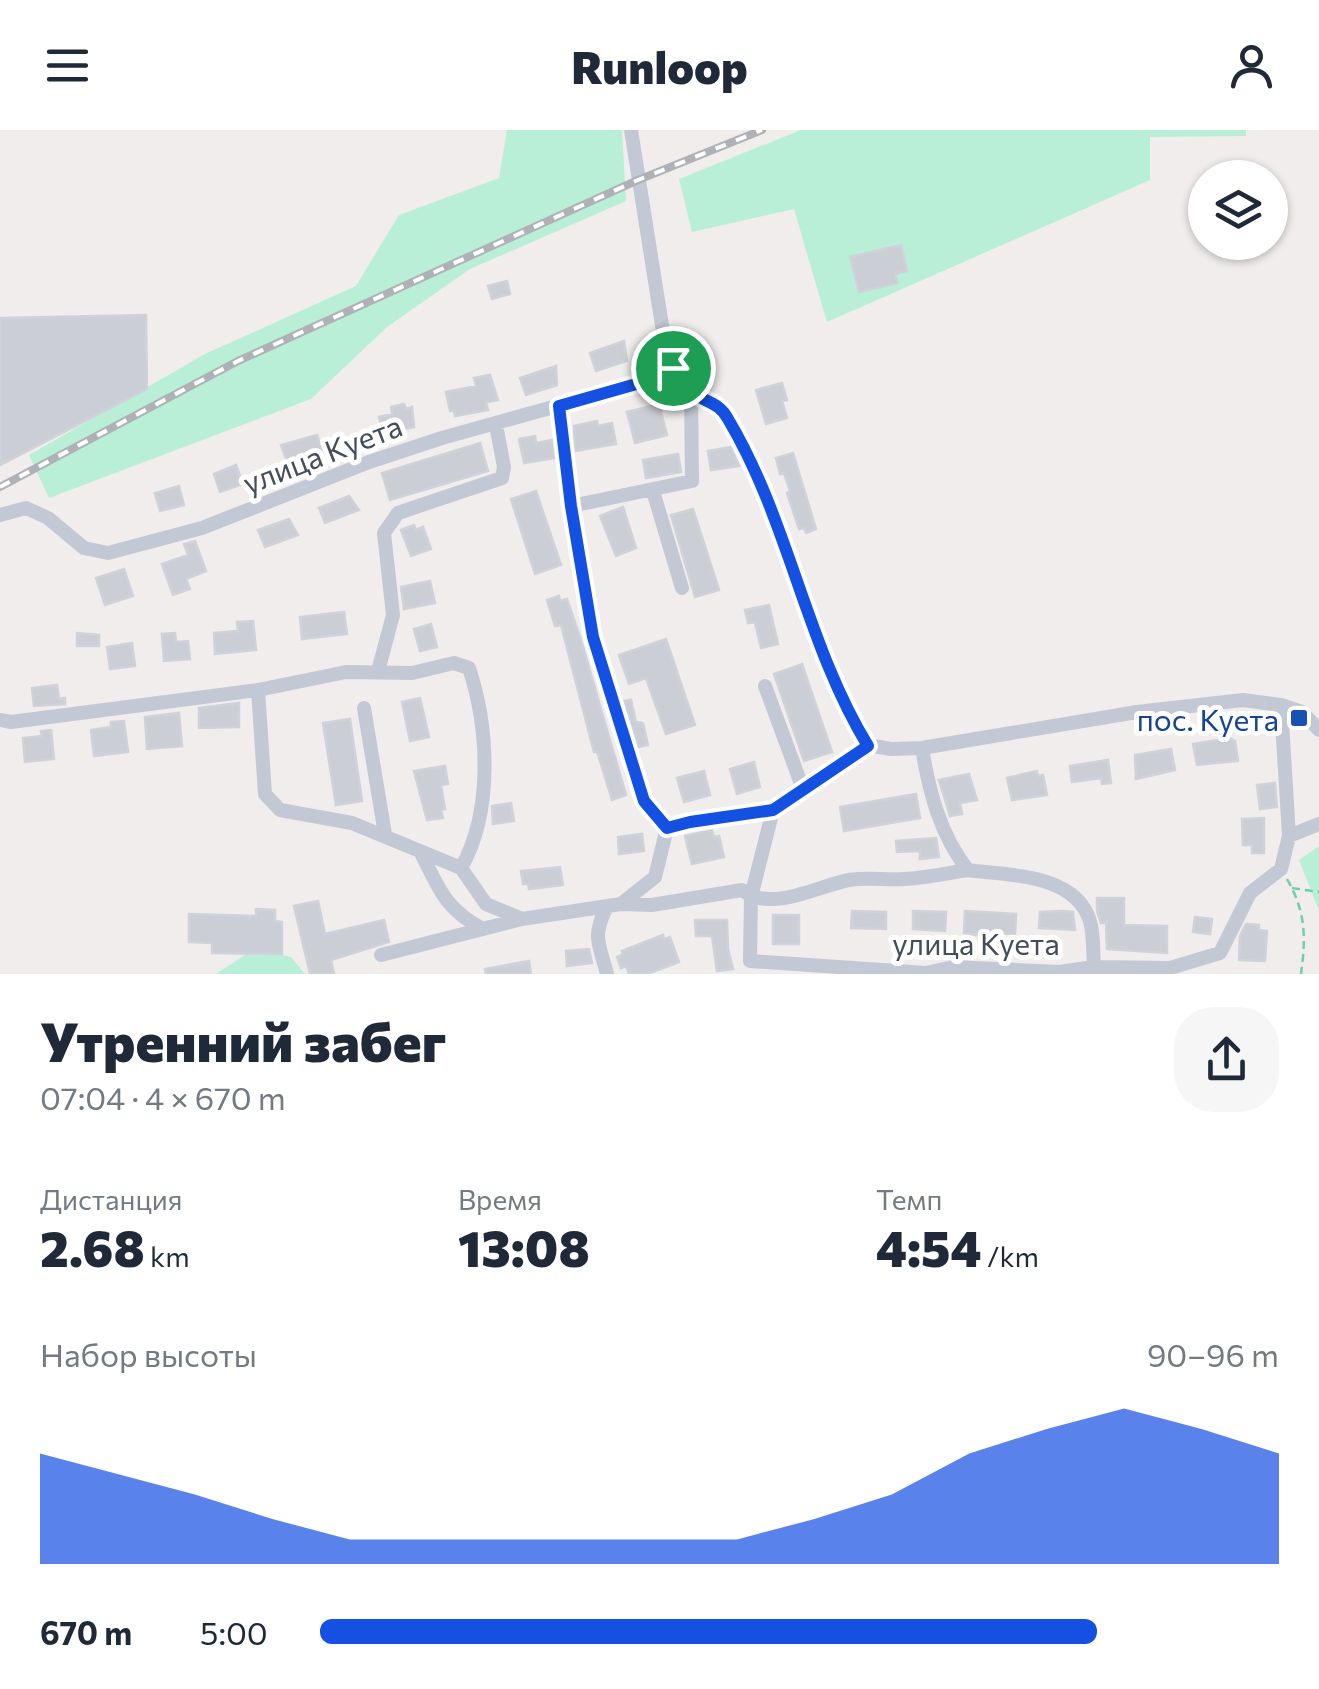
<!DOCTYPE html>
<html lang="ru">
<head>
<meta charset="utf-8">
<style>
	body { margin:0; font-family:Commissioner,sans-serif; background:#f6f6f7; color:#1f2937; height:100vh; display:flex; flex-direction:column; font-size:38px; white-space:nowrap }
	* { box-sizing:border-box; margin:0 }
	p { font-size:32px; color:#747a83 }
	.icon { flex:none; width:55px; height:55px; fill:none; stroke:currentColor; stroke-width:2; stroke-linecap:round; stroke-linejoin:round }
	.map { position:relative; height:844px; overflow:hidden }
	.details { display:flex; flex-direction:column; background:#fff; flex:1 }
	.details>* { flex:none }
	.tools { position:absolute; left:1188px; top:30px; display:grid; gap:20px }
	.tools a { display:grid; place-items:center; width:100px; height:100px; border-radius:50%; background:#fff; box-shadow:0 2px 8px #0004; font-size:50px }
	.pin { position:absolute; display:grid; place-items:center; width:85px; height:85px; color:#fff; margin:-42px; border:5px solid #fff; border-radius:50%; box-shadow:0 2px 10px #0007 }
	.round { display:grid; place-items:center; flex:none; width:105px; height:105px; border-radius:40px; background:#f6f6f7 }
	.headline { display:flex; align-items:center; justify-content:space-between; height:170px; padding:0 40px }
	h1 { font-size:55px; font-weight:800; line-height:75px }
	.stats { display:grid; grid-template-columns:repeat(3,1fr); gap:15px; height:170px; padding:10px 40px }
	.stats div { display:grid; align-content:center }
	.stats b { font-size:50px; font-weight:800 }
	.stats small { font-size:28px; font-weight:400 }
	.stats p { font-size:28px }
	.chart { height:280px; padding:20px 40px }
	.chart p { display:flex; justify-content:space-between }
	.chart svg { width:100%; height:180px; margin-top:10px; fill:#1450e2; opacity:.7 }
	ul { padding:0 40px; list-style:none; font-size:32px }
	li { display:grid; grid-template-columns:160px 120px 1fr; align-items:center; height:75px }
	li i { height:25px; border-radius:12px; background:#1450e2 }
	header { display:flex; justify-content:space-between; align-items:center; height:130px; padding:0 40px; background:#fff; font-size:45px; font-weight:800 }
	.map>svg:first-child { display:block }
	.green { fill:#b9efd6 }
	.building { fill:#ccced5; stroke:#d0d2d9; stroke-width:2.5 }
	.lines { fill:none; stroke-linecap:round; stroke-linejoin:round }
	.path { stroke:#70cead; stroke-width:2.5; stroke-dasharray:8 5; stroke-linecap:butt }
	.minor { stroke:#c2c9d5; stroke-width:14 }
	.rail-casing { stroke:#afb1b7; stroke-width:8 }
	.rail { stroke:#fff; stroke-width:4; stroke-dasharray:11; stroke-linecap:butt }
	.route-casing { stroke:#fff; stroke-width:20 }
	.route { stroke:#1450e2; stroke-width:12 }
	.transit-dot { fill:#1a4fb4; stroke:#fff; stroke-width:4 }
	.labels { text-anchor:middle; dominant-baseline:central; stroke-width:10; stroke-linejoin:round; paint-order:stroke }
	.street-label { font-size:30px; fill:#454d5a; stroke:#fff }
	.transit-label { font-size:30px; fill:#164399; stroke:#fff; text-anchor:end }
</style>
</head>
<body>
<header><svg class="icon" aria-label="menu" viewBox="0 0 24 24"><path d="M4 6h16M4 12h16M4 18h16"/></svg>Runloop<svg class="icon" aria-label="person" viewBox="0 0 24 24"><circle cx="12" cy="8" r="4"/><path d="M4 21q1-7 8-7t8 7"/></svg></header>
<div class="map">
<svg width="1319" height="844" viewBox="0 0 1319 844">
	<rect width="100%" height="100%" fill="#f0edec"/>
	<path class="green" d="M507,0H622L626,71L470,139L387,197L311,269L49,368L29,325L205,224L356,156L399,85L499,48Z
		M801,0H1246V6L1150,7V50L827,192L794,79L692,102L679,49Z
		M1319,716V781L1299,730Z
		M254,819L291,827L305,844H216Z"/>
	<path class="building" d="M901,115L907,141L895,144L897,153L859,162L850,127Z
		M507,151L510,164L492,169L488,156Z
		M146,185L147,259L0,335V188Z
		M624,211L627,231L596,241L590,223Z
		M556,236L557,255L526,265L520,248Z
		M490,245L498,270L486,272L488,280L455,286L454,280L450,281L446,262L476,256L474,248Z
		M782,253L787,270L782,271L787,288L766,294L756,260Z
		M404,274L406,279L412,277L414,297L383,304L379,287L392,284L391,277Z
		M659,274L667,305L635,313L627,282Z
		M597,291L598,296L612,293L616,314L575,321L574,296Z
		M317,305L323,323L289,337L281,315Z
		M535,306L536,313L552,310L555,328L524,333L519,309Z
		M480,313L488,341L390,370L382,343Z
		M731,317L739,336L711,340L708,321Z
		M793,323L816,399L806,403L804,398L799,399L787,363L790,361L784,343L780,344L776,328Z
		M678,324L681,342L646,348L643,330Z
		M236,335L243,354L220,362L214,344Z
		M179,356L184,375L160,381L155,363Z
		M536,361L561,435L535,444L511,369Z
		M349,366L359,380L325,393L319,378Z
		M623,377L636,418L616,426L600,386Z
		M693,379L719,460L695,467L671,385Z
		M289,389L298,405L265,417L258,400Z
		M414,395L416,400L423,397L431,419L411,426L401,400Z
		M195,411L206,441L186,449L190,459L173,465L162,434L188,425L184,414Z
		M124,439L133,466L105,475L96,448Z
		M430,451L435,473L404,479L401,457Z
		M559,466L560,471L567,469L580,507L626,665L612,670L597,621L594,622L561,495L555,496L547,470Z
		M769,475L778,514L761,518L755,492L748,493L745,480Z
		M344,482L347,504L302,509L300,487Z
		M253,491L256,520L215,524L214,503L238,501L237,492Z
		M431,494L437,517L420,521L414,499Z
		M77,503L99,505V516H77Z
		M175,503L176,512L188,511L190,529L164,531L162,504Z
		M666,509L695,595L666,604L646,548L629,554L619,525Z
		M132,513L135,536L110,539L107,517Z
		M802,534L832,622L804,631L774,544Z
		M57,555L59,569L65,568V574L34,576L32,558Z
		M420,568L429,607L410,611L402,572Z
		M631,570L636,592L643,593L648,615L638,617L624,571Z
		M239,573V597L199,598V578Z
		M179,583L182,616L147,619L145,587Z
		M350,589L362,671L336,675L323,593Z
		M124,591L128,622L94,626L91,600L111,597V592Z
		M51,600L54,629L25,632L23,608L42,606L41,601Z
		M1230,608L1235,611L1238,631L1197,635L1193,614Z
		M1171,619L1175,640L1136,649L1135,625Z
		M1108,630L1111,653L1102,654L1101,648L1072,652L1070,636Z
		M754,632L760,657L737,664L730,639Z
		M445,636L448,654L441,655L445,679L441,680L443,688L427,690L414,641Z
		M704,641L710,665L684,672L677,648Z
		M1037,641L1038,646L1043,645L1047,665L1012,670L1007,648Z
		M969,644L977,670L960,673L962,684L950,686L939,650Z
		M1275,653L1277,677L1260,679L1257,655Z
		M916,664L920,688L844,701L840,677Z
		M511,673L514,691L493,694L492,676Z
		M1264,688V723H1252V715H1243L1242,689Z
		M712,700L714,707L719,706L724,727L692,734L685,706Z
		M642,704L644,721L619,724L618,707Z
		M936,708L939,727L920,729V721L897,722L896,711Z
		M560,737L563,755L529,759L528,754H523L521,741Z
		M1097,768H1124V795L1167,796V823L1107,819L1106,793H1101L1097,781Z
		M318,771L325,804L384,790L389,812L331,830L334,844H310L294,776Z
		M256,779L275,780V791L282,792V824L212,823V813L189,812V784L256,786Z
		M852,781L886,782V799L851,798Z
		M913,781L946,782L945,801L913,799Z
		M965,781L1016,784L1015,804L996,803V808L964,803Z
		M1063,781L1073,782L1075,800L1039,798L1040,782Z
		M773,785H799V814H773Z
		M1195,787L1212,789L1210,804L1193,802Z
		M695,790H727L728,819L733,839L717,841L712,806H696Z
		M1246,794L1259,795V800L1267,801L1265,831L1239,830L1240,806Z
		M663,805L664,809L670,807L679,832L647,844H629L626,836L621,838L617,827L623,824L622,821Z
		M589,819L592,833L567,836L566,821Z
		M529,831L531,844H486L485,839Z"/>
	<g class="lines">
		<path class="path" d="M1287,749C1306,782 1306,808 1301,844
			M1292,758L1319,762"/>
		<path class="minor" d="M631,0L664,208C670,227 675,250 692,262C706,273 718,272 728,289C789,391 805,515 868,615L891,619L922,618L1137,582L1243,570L1281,575L1302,582L1319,600
			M559,275L571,376
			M653,361L682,458
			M0,385L26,378L48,388L84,418L108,423L202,398L369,332L442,308L654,249L673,238
			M378,541L393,485L384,403L398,383L502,348L504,337L496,295
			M765,556L803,659
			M258,560L346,542L412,543L454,533L469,538C489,599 493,682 461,738
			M364,578L385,704
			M0,590L11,592L258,560L265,664L280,680L352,693L461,738L486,774L522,789
			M868,615L773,680L751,767L750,831L926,843L953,837L1059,842L1094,837L1170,838L1220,823L1250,763L1281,739L1289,706L1281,575
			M922,618C929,661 940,705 968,740C1009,746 1075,743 1090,791C1094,805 1093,823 1094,837
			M667,698L644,671L593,507L571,376L692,351L691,262
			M1289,706L1319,694
			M421,723C439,759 446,780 483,799
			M621,774L652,775L742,760C771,783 817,756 849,750C866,747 886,750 904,749C926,748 947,743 968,740
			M606,778C592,808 599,813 607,844
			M381,825L522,789L621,774L655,747L667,698L690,692L773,680"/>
		<defs>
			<path id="rail" d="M0,357L238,231L638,50L762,0"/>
		</defs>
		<use href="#rail" class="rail-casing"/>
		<use href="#rail" class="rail"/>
	</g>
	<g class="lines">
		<defs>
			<path id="route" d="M673,238C679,246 685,257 692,262C706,273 719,272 728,289C789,391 806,515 868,616L773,680L690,692L667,698L644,671L593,507L571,376L559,276L654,249Z"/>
		</defs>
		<use href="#route" class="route-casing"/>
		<use href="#route" class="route"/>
	</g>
	<rect class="transit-dot" x="1289" y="578" width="20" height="20" rx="5"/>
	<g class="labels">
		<g class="street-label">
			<text transform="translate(322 323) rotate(-21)">улица Куета</text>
			<text x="976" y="812">улица Куета</text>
		</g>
		<g class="transit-label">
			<text x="1279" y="588">пос. Куета</text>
		</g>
	</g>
</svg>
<div class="tools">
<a><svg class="icon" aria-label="layers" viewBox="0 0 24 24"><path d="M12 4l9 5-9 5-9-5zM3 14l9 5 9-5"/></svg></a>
</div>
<div class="pin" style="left:673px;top:238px;background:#1e9e55"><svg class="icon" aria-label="arrive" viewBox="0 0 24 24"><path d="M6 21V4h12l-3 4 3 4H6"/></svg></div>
</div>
<section class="details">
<div class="headline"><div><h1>Утренний забег</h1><p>07:04 · 4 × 670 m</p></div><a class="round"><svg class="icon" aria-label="share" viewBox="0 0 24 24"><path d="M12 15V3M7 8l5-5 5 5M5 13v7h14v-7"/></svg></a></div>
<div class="stats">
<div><p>Дистанция</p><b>2.68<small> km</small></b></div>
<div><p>Время</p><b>13:08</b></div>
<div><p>Темп</p><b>4:54<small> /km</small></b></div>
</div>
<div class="chart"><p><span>Набор высоты</span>90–96 m</p>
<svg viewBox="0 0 160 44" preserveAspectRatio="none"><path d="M0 44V17L10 22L20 27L30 33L40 38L50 38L60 38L70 38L80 38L90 38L100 33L110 27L120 17L130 11L140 6L150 11L160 17V44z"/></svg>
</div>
<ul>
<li><b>670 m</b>5:00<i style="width:81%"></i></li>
</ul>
</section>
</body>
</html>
